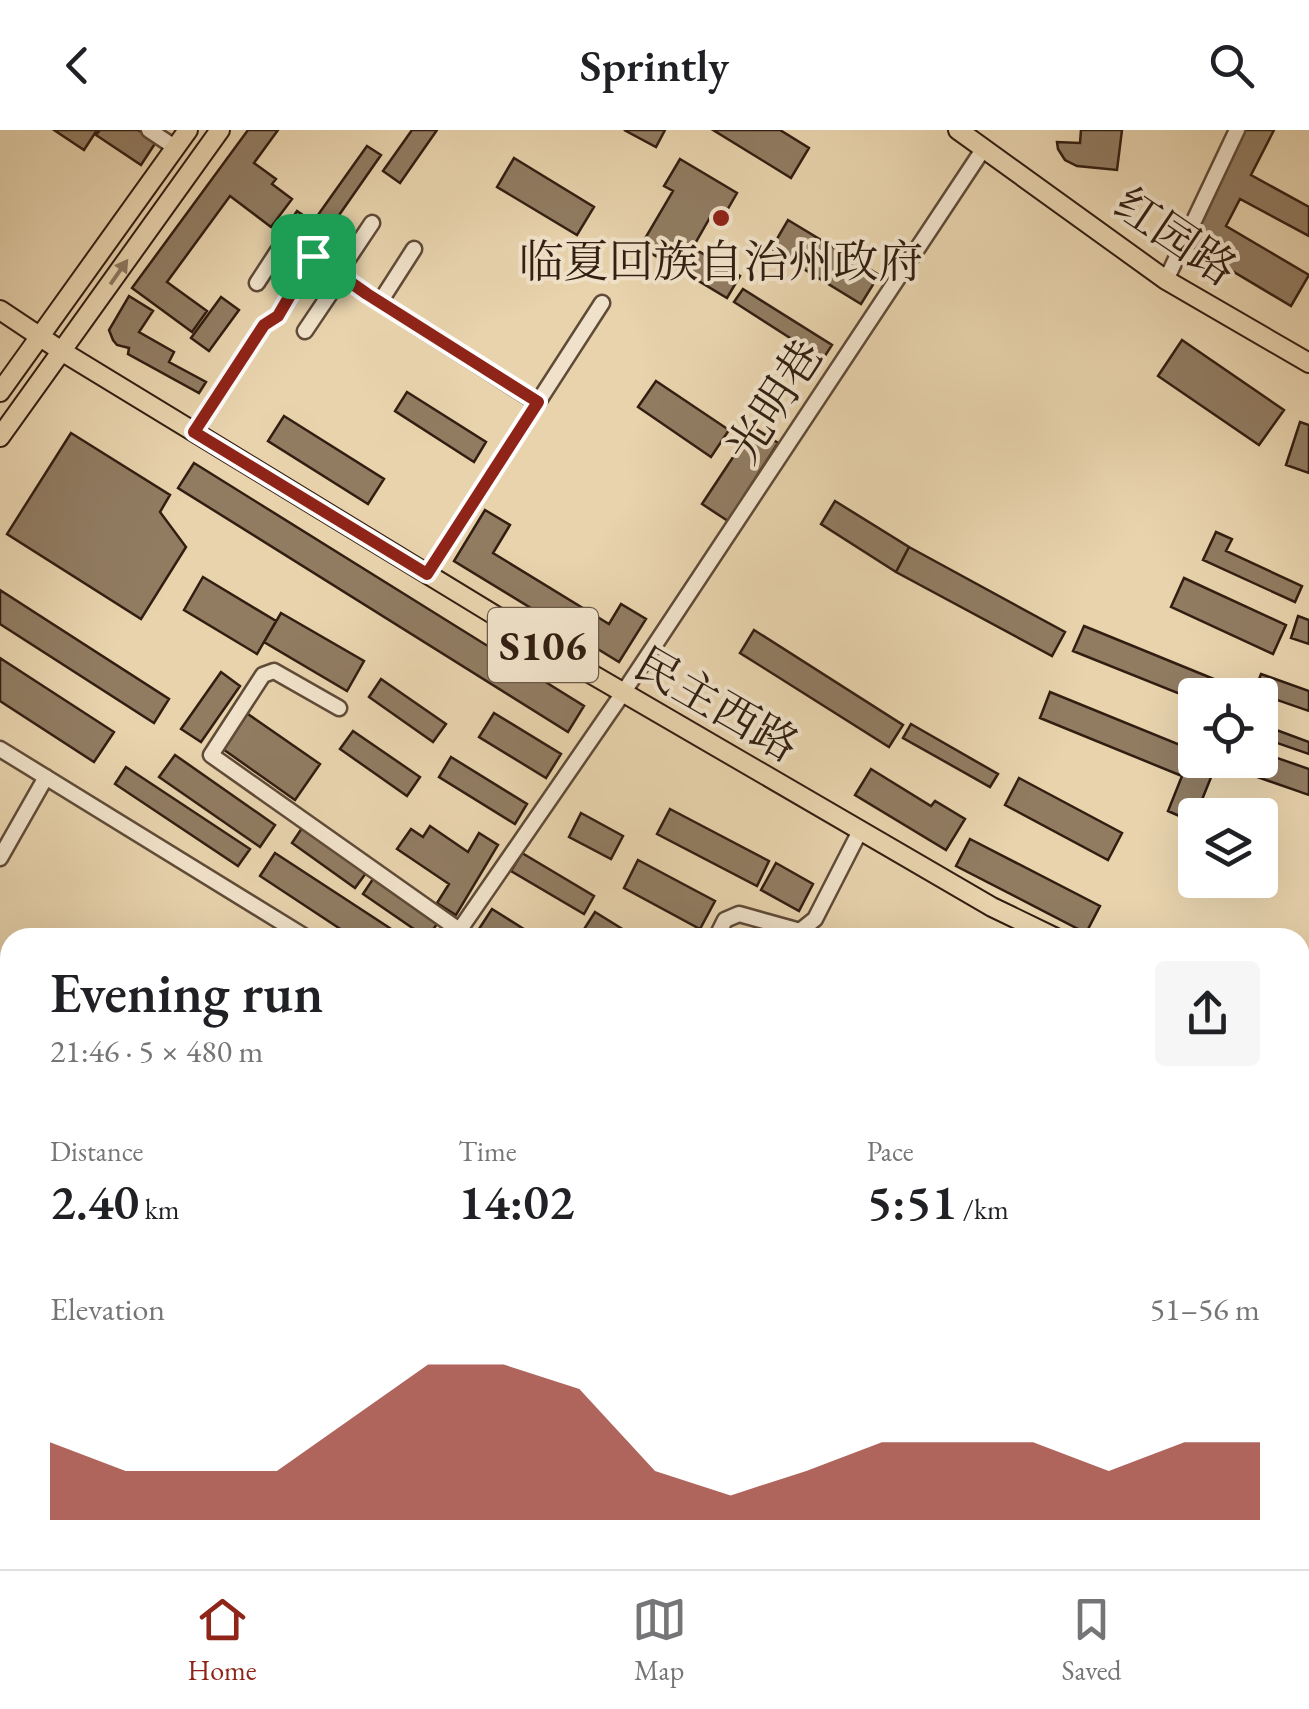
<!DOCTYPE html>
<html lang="en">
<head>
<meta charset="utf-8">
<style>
	body { margin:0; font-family:"EB Garamond","Noto Serif SC",serif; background:#f6f6f6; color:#202124; height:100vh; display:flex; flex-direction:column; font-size:38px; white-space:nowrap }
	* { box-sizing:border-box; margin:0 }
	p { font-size:32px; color:#757577 }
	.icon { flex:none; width:55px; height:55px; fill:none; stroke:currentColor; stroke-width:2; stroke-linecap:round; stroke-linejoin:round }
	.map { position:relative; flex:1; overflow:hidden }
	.panel { position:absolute; left:0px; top:798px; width:1310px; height:642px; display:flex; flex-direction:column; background:#fff; border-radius:30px 30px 0 0; box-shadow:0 10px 40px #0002 }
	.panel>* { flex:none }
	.tools { position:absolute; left:1178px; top:548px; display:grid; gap:20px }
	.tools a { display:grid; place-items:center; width:100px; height:100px; border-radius:10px; background:#fff; box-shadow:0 10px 40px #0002; font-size:50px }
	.pin { position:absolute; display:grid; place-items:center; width:85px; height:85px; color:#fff; margin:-42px; border-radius:20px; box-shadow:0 5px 15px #0006 }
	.round { display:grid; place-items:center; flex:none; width:105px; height:105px; border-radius:10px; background:#f6f6f6 }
	.summary { display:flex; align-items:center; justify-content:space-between; height:170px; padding:0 50px }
	h1 { font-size:55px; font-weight:600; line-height:75px }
	.figures { display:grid; grid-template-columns:repeat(3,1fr); gap:15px; height:170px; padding:10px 50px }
	.figures div { display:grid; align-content:center }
	.figures b { font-size:50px; font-weight:600 }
	.figures small { font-size:28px; font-weight:400 }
	.figures p { font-size:28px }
	.chart { height:280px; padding:20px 50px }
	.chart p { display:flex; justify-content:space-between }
	.chart svg { width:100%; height:180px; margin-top:10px; fill:#8f2418; opacity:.7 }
	header { display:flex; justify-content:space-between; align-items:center; height:130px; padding:0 50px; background:#fff; font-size:45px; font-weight:600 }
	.tabs { display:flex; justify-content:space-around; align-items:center; height:140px; border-top:2px solid #e0e0e0; background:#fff; font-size:28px; color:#757577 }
	.tabs a { display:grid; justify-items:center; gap:5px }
	.tabs .active { color:#8f2418 }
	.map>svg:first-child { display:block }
	.building { fill:#917c62; stroke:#321e11; stroke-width:2.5 }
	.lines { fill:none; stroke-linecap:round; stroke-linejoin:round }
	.minor-casing { stroke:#604b38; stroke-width:19 }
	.major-casing { stroke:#321e11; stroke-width:22 }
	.highway-casing { stroke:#321e11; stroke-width:25 }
	.minor { stroke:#f0e2ca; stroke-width:14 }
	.major { stroke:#e8d3ad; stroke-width:18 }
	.highway { stroke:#e8d3ad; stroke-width:20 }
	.oneway { fill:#8d785f }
	.route-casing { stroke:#fff; stroke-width:20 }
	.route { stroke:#8f2418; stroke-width:12 }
	.poi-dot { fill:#8f2418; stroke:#f0e2ca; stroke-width:4 }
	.labels { text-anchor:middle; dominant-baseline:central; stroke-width:8; stroke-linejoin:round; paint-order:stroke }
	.shield { fill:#f0e2ca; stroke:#6b5948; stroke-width:2.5 }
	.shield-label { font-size:42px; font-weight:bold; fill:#321e11 }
	.street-label { font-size:45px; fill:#321e11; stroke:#f0e2ca }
	.poi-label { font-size:45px; fill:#321e11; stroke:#f0e2ca }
</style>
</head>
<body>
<header><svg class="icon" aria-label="back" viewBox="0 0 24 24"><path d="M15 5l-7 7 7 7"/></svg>Sprintly<svg class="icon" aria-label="search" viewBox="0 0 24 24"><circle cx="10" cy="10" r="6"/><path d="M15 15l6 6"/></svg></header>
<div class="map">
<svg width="1309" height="1439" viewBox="0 0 1309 1439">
	<rect width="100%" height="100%" fill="#e8d3ad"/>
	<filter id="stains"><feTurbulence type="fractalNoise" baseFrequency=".002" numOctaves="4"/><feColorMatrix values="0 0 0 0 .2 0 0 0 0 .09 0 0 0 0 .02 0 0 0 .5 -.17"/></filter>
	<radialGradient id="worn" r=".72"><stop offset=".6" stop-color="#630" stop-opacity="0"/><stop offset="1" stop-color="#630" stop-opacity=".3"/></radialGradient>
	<path class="building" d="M54,0H97L84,20Z
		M100,0H138L156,12L141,35L96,5Z
		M248,0H278L254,33L276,49L272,54L292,69L271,97L230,66L167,152L207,181L192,202L132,158Z
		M412,0H437L400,53L383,41Z
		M624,0H665L656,17Z
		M713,0H780L809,18L791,48Z
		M1081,0H1122L1117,40L1077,36L1065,30L1058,19L1057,12L1080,13Z
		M1243,0H1274L1251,45L1309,77V106L1240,69L1226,96L1309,145L1291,176L1192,117L1197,108L1191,105Z
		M367,16L381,25L314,121L284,100L297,81L313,92Z
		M514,28L594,77L577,105L497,57Z
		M680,29L737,63L722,89L712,84L680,140L640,117L673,61L664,56Z
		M788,90L879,145L861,174L771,119Z
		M695,119L740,146L727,168L682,141Z
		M743,159L832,215L823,229L734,172Z
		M129,166L153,181L139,202L174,222L169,232L206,252L199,263L128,224L129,218L117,215L113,210L109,200Z
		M221,167L239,180L209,221L191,208Z
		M1182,210L1284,280L1259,315L1158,246Z
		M656,251L729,300L711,327L638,277Z
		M407,262L486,312L474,332L395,281Z
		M284,286L384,349L368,374L268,311Z
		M1300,292L1309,295V343L1286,335Z
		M753,297L778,313L728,391L702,374Z
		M71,303L170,365L160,382L186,417L141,489L7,404Z
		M194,333L584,576L568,602L178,358Z
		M835,371L909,417L896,442L821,394Z
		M485,380L510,395L493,423L609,494L621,474L646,489L619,532L454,431Z
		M1216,402L1232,409L1226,421L1302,456L1295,472L1203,430Z
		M909,417L1065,502L1052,526L896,442Z
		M203,447L276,491L257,524L184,480Z
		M1184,448L1286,495L1273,524L1171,477Z
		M0,460L169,569L154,593L0,494Z
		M281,483L364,531L347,561L264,512Z
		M1298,486L1309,490V514L1291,508Z
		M1084,496L1253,565H1195V570L1073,521Z
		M754,500L903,595L889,617L740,523Z
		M0,528L114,602L94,632L0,571Z
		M221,542L240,556L201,612L181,599Z
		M1261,544L1309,561V581L1254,562Z
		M381,549L446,594L433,612L369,567Z
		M1050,562L1195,621V630H1218L1193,692L1168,681L1182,646L1040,588Z
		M245,582L320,634L295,670L220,617Z
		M494,583L561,624L546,648L479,607Z
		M911,594L998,644L990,657L903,608Z
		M1260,594L1309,612V624L1260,607Z
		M353,601L420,647L407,666L340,619Z
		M1260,622L1309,639V665L1226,636L1229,630H1260Z
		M175,625L275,695L260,717L159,647Z
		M451,627L527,674L515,694L439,647Z
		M126,637L250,719L238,736L115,654Z
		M871,639L931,676L935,671L965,689L946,720L855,665Z
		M1019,648L1122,703L1108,730L1005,675Z
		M670,679L769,731L757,756L657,704Z
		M581,683L623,706L611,729L569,707Z
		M430,696L468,722L479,703L498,715L456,785L437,773L449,754L397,719L411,699L423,707Z
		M302,698L366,743L355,758L292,713Z
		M970,709L1100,776L1086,803L956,736Z
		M275,723L405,808H354L260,746Z
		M522,723L594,766L584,784L511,741Z
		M638,730L715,771L700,799L624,758Z
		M776,733L813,754L799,781L761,760Z
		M373,749L437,794L427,808L363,764Z
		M492,779L538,808H493L479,799Z
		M595,782L637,808H586L581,804Z
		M0,843L10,851V887L0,879Z
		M1300,929L1309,931V951L1300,949Z
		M0,1295L10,1298V1326L0,1323Z
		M458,1430H532L555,1439H481Z"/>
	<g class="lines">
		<defs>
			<path id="minor" d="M149,0L176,18
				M338,144L372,93
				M1166,150L1237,0
				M257,153L287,107L367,164L538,273
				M380,172L414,119
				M305,201L342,146
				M194,302L264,195L278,186L313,126
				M427,444L602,173
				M339,578L274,541L263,545L211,625L459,800
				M0,619L307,808
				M0,728L46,647
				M454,808L623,563L984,18
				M716,808L725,790L739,784L800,801L815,789L860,701
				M0,920L10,928
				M0,1039L10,1025
				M0,1086L10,1093
				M0,1127L10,1133
				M432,1439L435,1430"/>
			<path id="major" d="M958,0L1166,150L1309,233
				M0,180L63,222L588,542L992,777L1056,808
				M0,262L188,0
				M0,307L220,0
				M1300,885L1309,887"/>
			<path id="highway" d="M1300,1416L1309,1413
				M1209,1439L1244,1430
				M1270,1439L1309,1428"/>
		</defs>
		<use href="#minor" class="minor-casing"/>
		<use href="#major" class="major-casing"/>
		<use href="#highway" class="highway-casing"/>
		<use href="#minor" class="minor"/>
		<use href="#major" class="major"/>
		<use href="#highway" class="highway"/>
	</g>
	<defs><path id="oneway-solid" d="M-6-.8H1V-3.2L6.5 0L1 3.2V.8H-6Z" transform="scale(2.5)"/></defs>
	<use class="oneway" href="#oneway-solid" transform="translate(119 142) rotate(-55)"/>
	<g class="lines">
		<defs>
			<path id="route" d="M313,126L367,164L538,272L427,444L194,302L264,195L278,186Z"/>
		</defs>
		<use href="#route" class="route-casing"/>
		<use href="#route" class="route"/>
	</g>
	<circle class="poi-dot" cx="721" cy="88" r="10"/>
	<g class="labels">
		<rect class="shield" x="488" y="478" width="110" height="74" rx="8"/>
		<g class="shield-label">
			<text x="543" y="515">S106</text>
		</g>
		<g class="street-label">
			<text transform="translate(1176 106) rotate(34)">红园路</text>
			<text transform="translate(774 271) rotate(-57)">光明巷</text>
			<text transform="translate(717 574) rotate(30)">民主西路</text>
		</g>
		<g class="poi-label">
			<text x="721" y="131">临夏回族自治州政府</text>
		</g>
	</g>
	<rect width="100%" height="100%" filter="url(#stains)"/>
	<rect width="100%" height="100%" fill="url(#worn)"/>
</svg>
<div class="tools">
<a><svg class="icon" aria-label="locate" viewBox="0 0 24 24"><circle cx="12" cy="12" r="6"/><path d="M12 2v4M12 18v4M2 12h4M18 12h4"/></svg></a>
<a><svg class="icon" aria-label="layers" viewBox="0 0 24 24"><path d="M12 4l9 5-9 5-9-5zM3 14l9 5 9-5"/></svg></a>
</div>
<div class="pin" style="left:313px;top:126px;background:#1e9e55"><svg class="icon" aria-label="arrive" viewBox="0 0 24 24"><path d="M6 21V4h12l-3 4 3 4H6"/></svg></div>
<section class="panel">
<div class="summary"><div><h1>Evening run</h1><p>21:46 · 5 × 480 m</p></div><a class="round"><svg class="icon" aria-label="share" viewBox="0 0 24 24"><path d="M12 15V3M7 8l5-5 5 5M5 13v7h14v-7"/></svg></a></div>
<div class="figures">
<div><p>Distance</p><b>2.40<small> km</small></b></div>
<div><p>Time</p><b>14:02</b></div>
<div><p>Pace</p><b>5:51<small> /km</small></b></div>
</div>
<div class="chart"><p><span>Elevation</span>51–56 m</p>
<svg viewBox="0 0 160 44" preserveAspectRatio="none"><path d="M0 44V25L10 32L20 32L30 32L40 19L50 6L60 6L70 12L80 32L90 38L100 32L110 25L120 25L130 25L140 32L150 25L160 25V44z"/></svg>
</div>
</section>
</div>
<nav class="tabs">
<a class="active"><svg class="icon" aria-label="home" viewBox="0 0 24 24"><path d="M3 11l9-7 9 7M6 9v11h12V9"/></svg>Home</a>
<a><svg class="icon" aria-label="map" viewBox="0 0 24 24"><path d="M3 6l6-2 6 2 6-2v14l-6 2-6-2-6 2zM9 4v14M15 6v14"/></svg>Map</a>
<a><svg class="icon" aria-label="saved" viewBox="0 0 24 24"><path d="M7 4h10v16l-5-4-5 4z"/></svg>Saved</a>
</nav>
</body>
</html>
